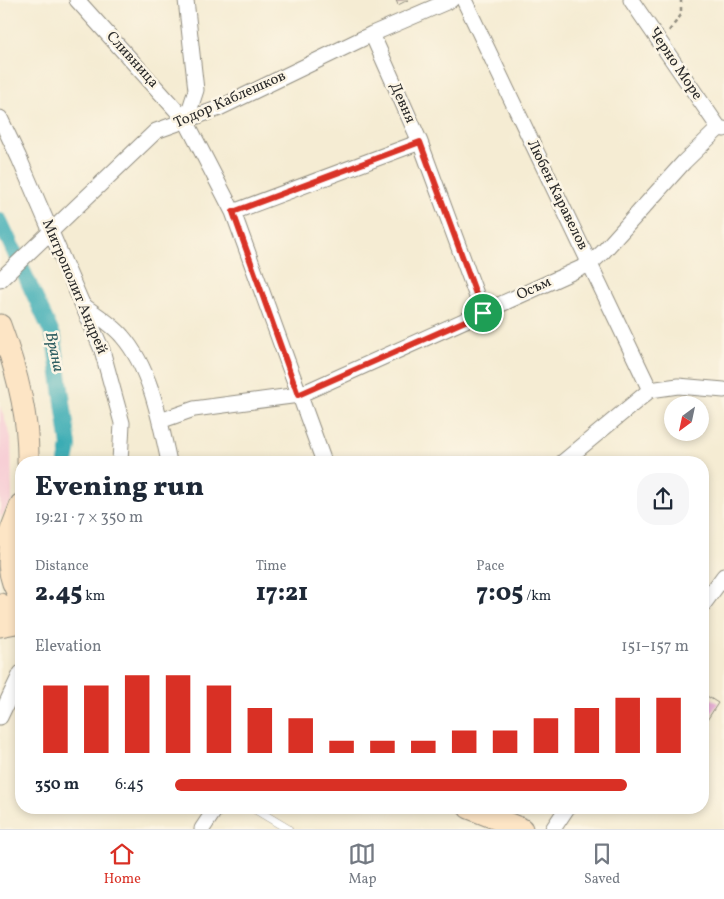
<!DOCTYPE html>
<html lang="en">
<head>
<meta charset="utf-8">
<style>
	body { margin:0; font-family:Vollkorn,serif; background:#f6f6f7; color:#1f2937; height:100vh; display:flex; flex-direction:column; font-size:19px; white-space:nowrap }
	* { box-sizing:border-box; margin:0 }
	p { font-size:16px; color:#747a83 }
	.icon { flex:none; width:28px; height:28px; fill:none; stroke:currentColor; stroke-width:2; stroke-linecap:round; stroke-linejoin:round }
	.map { position:relative; flex:1; overflow:hidden }
	.drawer { position:absolute; left:15px; top:456px; width:694px; height:358px; display:flex; flex-direction:column; background:#fff; border-radius:20px; box-shadow:0 2px 8px #0003 }
	.drawer>* { flex:none }
	.needle { width:32px; rotate:213deg }
	.fabs { position:absolute; left:664px; top:396px; display:grid; gap:10px }
	.fabs a { display:grid; place-items:center; width:45px; height:45px; border-radius:50%; background:#fff; box-shadow:0 2px 8px #0003; font-size:25px }
	.pin { position:absolute; display:grid; place-items:center; width:42px; height:42px; color:#fff; margin:-21px; border:2px solid #fff; border-radius:50%; box-shadow:0 1px 5px #0007 }
	.round { display:grid; place-items:center; flex:none; width:52px; height:52px; border-radius:20px; background:#f6f6f7 }
	.summary { display:flex; align-items:center; justify-content:space-between; height:85px; padding:0 20px }
	h1 { font-size:28px; font-weight:800; line-height:38px }
	.metrics { display:grid; grid-template-columns:repeat(3,1fr); gap:8px; height:85px; padding:5px 20px }
	.metrics div { display:grid; align-content:center }
	.metrics b { font-size:25px; font-weight:800 }
	.metrics small { font-size:14px; font-weight:400 }
	.metrics p { font-size:14px }
	.chart { height:140px; padding:10px 20px }
	.chart p { display:flex; justify-content:space-between }
	.chart svg { width:100%; height:90px; margin-top:5px; stroke:#d93025; stroke-width:6 }
	ul { padding:0 20px; list-style:none; font-size:16px }
	li { display:grid; grid-template-columns:80px 60px 1fr; align-items:center; height:38px }
	li i { height:12px; border-radius:6px; background:#d93025 }
	.menu { display:flex; justify-content:space-around; align-items:center; height:70px; border-top:1px solid #e0e1e3; background:#fff; font-size:14px; color:#747a83 }
	.menu a { display:grid; justify-items:center; gap:2px }
	.menu .active { color:#d93025 }
	.map>svg:first-child { display:block }
	.built { fill:#f7cfd5 }
	.lines { fill:none; stroke-linecap:round; stroke-linejoin:round }
	.canal { stroke:#3aacb4; stroke-width:16 }
	.building { fill:#e7a6d5 }
	.lane-casing { stroke:#908c7f; stroke-width:9 }
	.street-casing { stroke:#908c7f; stroke-width:17 }
	.secondary-casing { stroke:#908c7f; stroke-width:23 }
	.path { stroke:#908c7f; stroke-width:2.5; stroke-dasharray:4 4; stroke-linecap:butt }
	.lane { stroke:#fff; stroke-width:8 }
	.street { stroke:#fff; stroke-width:15 }
	.secondary { stroke:#fde5c5; stroke-width:21 }
	.route-casing { stroke:#fff; stroke-width:10 }
	.route { stroke:#d93025; stroke-width:6 }
	.labels { text-anchor:middle; dominant-baseline:central; stroke-width:5; stroke-linejoin:round; paint-order:stroke }
	.street-label { font-size:15px; fill:#2b2b2b; stroke:#fcf5e5 }
	.water-label { font-size:16px; font-style:italic; fill:#315f62; stroke:#fcf5e5 }
</style>
</head>
<body>
<div class="map">
<svg width="724" height="829" viewBox="0 0 724 829">
	<rect width="100%" height="100%" fill="#fcf5e5"/>
	<filter id="ink" filterUnits="userSpaceOnUse"><feTurbulence type="fractalNoise" baseFrequency=".02" numOctaves="2"/><feDisplacementMap in="SourceGraphic" scale="10" xChannelSelector="R" yChannelSelector="G"/><feConvolveMatrix kernelMatrix="1 2 1 2 8 2 1 2 1" color-interpolation-filters="sRGB"/></filter>
	<filter id="wash" filterUnits="userSpaceOnUse"><feTurbulence type="fractalNoise" baseFrequency=".0096" numOctaves="4" result="noise"/><feDisplacementMap in="SourceGraphic" scale="20" xChannelSelector="R" yChannelSelector="G"/><feGaussianBlur stdDeviation="1.12" result="paint"/><feColorMatrix in="noise" values="0 0 0 0 0 0 0 0 0 0 0 0 0 0 0 0 0 1.4 0 .05"/><feComposite in="paint" operator="in"/></filter>
	<g filter="url(#wash)">
		<rect width="100%" height="100%" fill="#f5ecd3"/>
		<path class="built" d="M0,406L11,437L12,500L0,519Z"/>
		<g class="lines">
			<path class="canal" d="M0,221L54,338L69,446L66,462"/>
		</g>
		<g id="blocks">
			<path class="building" d="M396,0H408L398,5Z
				M702,693L718,703L702,728Z"/>
		</g>
	</g>
	<g filter="url(#ink)">
		<use href="#blocks" fill-opacity="0" stroke="#908c7f" stroke-width="1"/>
		<g class="lines">
			<defs>
				<path id="lane" d="M253,808L288,829"/>
				<path id="street" d="M77,0L186,121L233,212L324,462
					M186,0L196,90L186,121
					M464,0L650,390
					M631,0L719,128
					M372,34L420,142L483,313
					M0,118L19,158L102,350L122,423L120,462
					M233,212L420,142
					M0,280L156,131L217,109L372,34L451,0
					M83,305C95,314 112,324 122,336C151,369 160,421 169,462
					M160,421L194,409L299,395L590,264L603,252L684,162L719,128L724,129
					M563,462L650,390L678,386L724,390
					M702,606L724,576
					M0,717L21,673
					M202,829L216,808
					M553,829L567,808"/>
				<path id="secondary" d="M0,325C16,368 29,416 28,462
					M13,526C9,554 4,574 21,598
					M8,538L21,504
					M0,604L21,615
					M0,626L21,622
					M469,808L522,829"/>
			</defs>
			<use href="#lane" class="lane-casing"/>
			<use href="#street" class="street-casing"/>
			<use href="#secondary" class="secondary-casing"/>
			<path class="path" d="M669,31L681,15V0"/>
			<use href="#lane" class="lane"/>
			<use href="#street" class="street"/>
			<use href="#secondary" class="secondary"/>
		</g>
	</g>
	<g class="lines" filter="url(#ink)">
		<defs>
			<path id="route" d="M420,142L483,313L298,395L233,212Z"/>
		</defs>
		<use href="#route" class="route-casing"/>
		<use href="#route" class="route"/>
	</g>
	<g class="labels">
		<g class="street-label">
			<text transform="translate(132 60) rotate(48)">Сливница</text>
			<text transform="translate(675 64) rotate(56)">Черно Море</text>
			<text transform="translate(230 100) rotate(-24)">Тодор Каблешков</text>
			<text transform="translate(402 103) rotate(66)">Девня</text>
			<text transform="translate(557 195) rotate(64)">Любен Каравелов</text>
			<text transform="translate(74 287) rotate(67)">Митрополит Андрей</text>
			<text transform="translate(534 289) rotate(-25)">Осъм</text>
		</g>
		<g class="water-label">
			<text transform="translate(54 352) rotate(78)">Врана</text>
		</g>
	</g>
</svg>
<div class="fabs">
<a><svg class="needle" viewBox="-14 -14 28 28"><path d="M0-13l5 13h-10z" fill="#e53935"/><path d="M0 13l5-13h-10z" fill="#747a83"/></svg></a>
</div>
<div class="pin" style="left:483px;top:313px;background:#1e9e55"><svg class="icon" aria-label="arrive" viewBox="0 0 24 24"><path d="M6 21V4h12l-3 4 3 4H6"/></svg></div>
<section class="drawer">
<div class="summary"><div><h1>Evening run</h1><p>19:21 · 7 × 350 m</p></div><a class="round"><svg class="icon" aria-label="share" viewBox="0 0 24 24"><path d="M12 15V3M7 8l5-5 5 5M5 13v7h14v-7"/></svg></a></div>
<div class="metrics">
<div><p>Distance</p><b>2.45<small> km</small></b></div>
<div><p>Time</p><b>17:21</b></div>
<div><p>Pace</p><b>7:05<small> /km</small></b></div>
</div>
<div class="chart"><p><span>Elevation</span>151–157 m</p>
<svg viewBox="0 0 160 44" preserveAspectRatio="none"><path d="M5 44V11M15 44V11M25 44V6M35 44V6M45 44V11M55 44V22M65 44V27M75 44V38M85 44V38M95 44V38M105 44V33M115 44V33M125 44V27M135 44V22M145 44V17M155 44V17"/></svg>
</div>
<ul>
<li><b>350 m</b>6:45<i style="width:88%"></i></li>
</ul>
</section>
</div>
<nav class="menu">
<a class="active"><svg class="icon" aria-label="home" viewBox="0 0 24 24"><path d="M3 11l9-7 9 7M6 9v11h12V9"/></svg>Home</a>
<a><svg class="icon" aria-label="map" viewBox="0 0 24 24"><path d="M3 6l6-2 6 2 6-2v14l-6 2-6-2-6 2zM9 4v14M15 6v14"/></svg>Map</a>
<a><svg class="icon" aria-label="saved" viewBox="0 0 24 24"><path d="M7 4h10v16l-5-4-5 4z"/></svg>Saved</a>
</nav>
</body>
</html>
